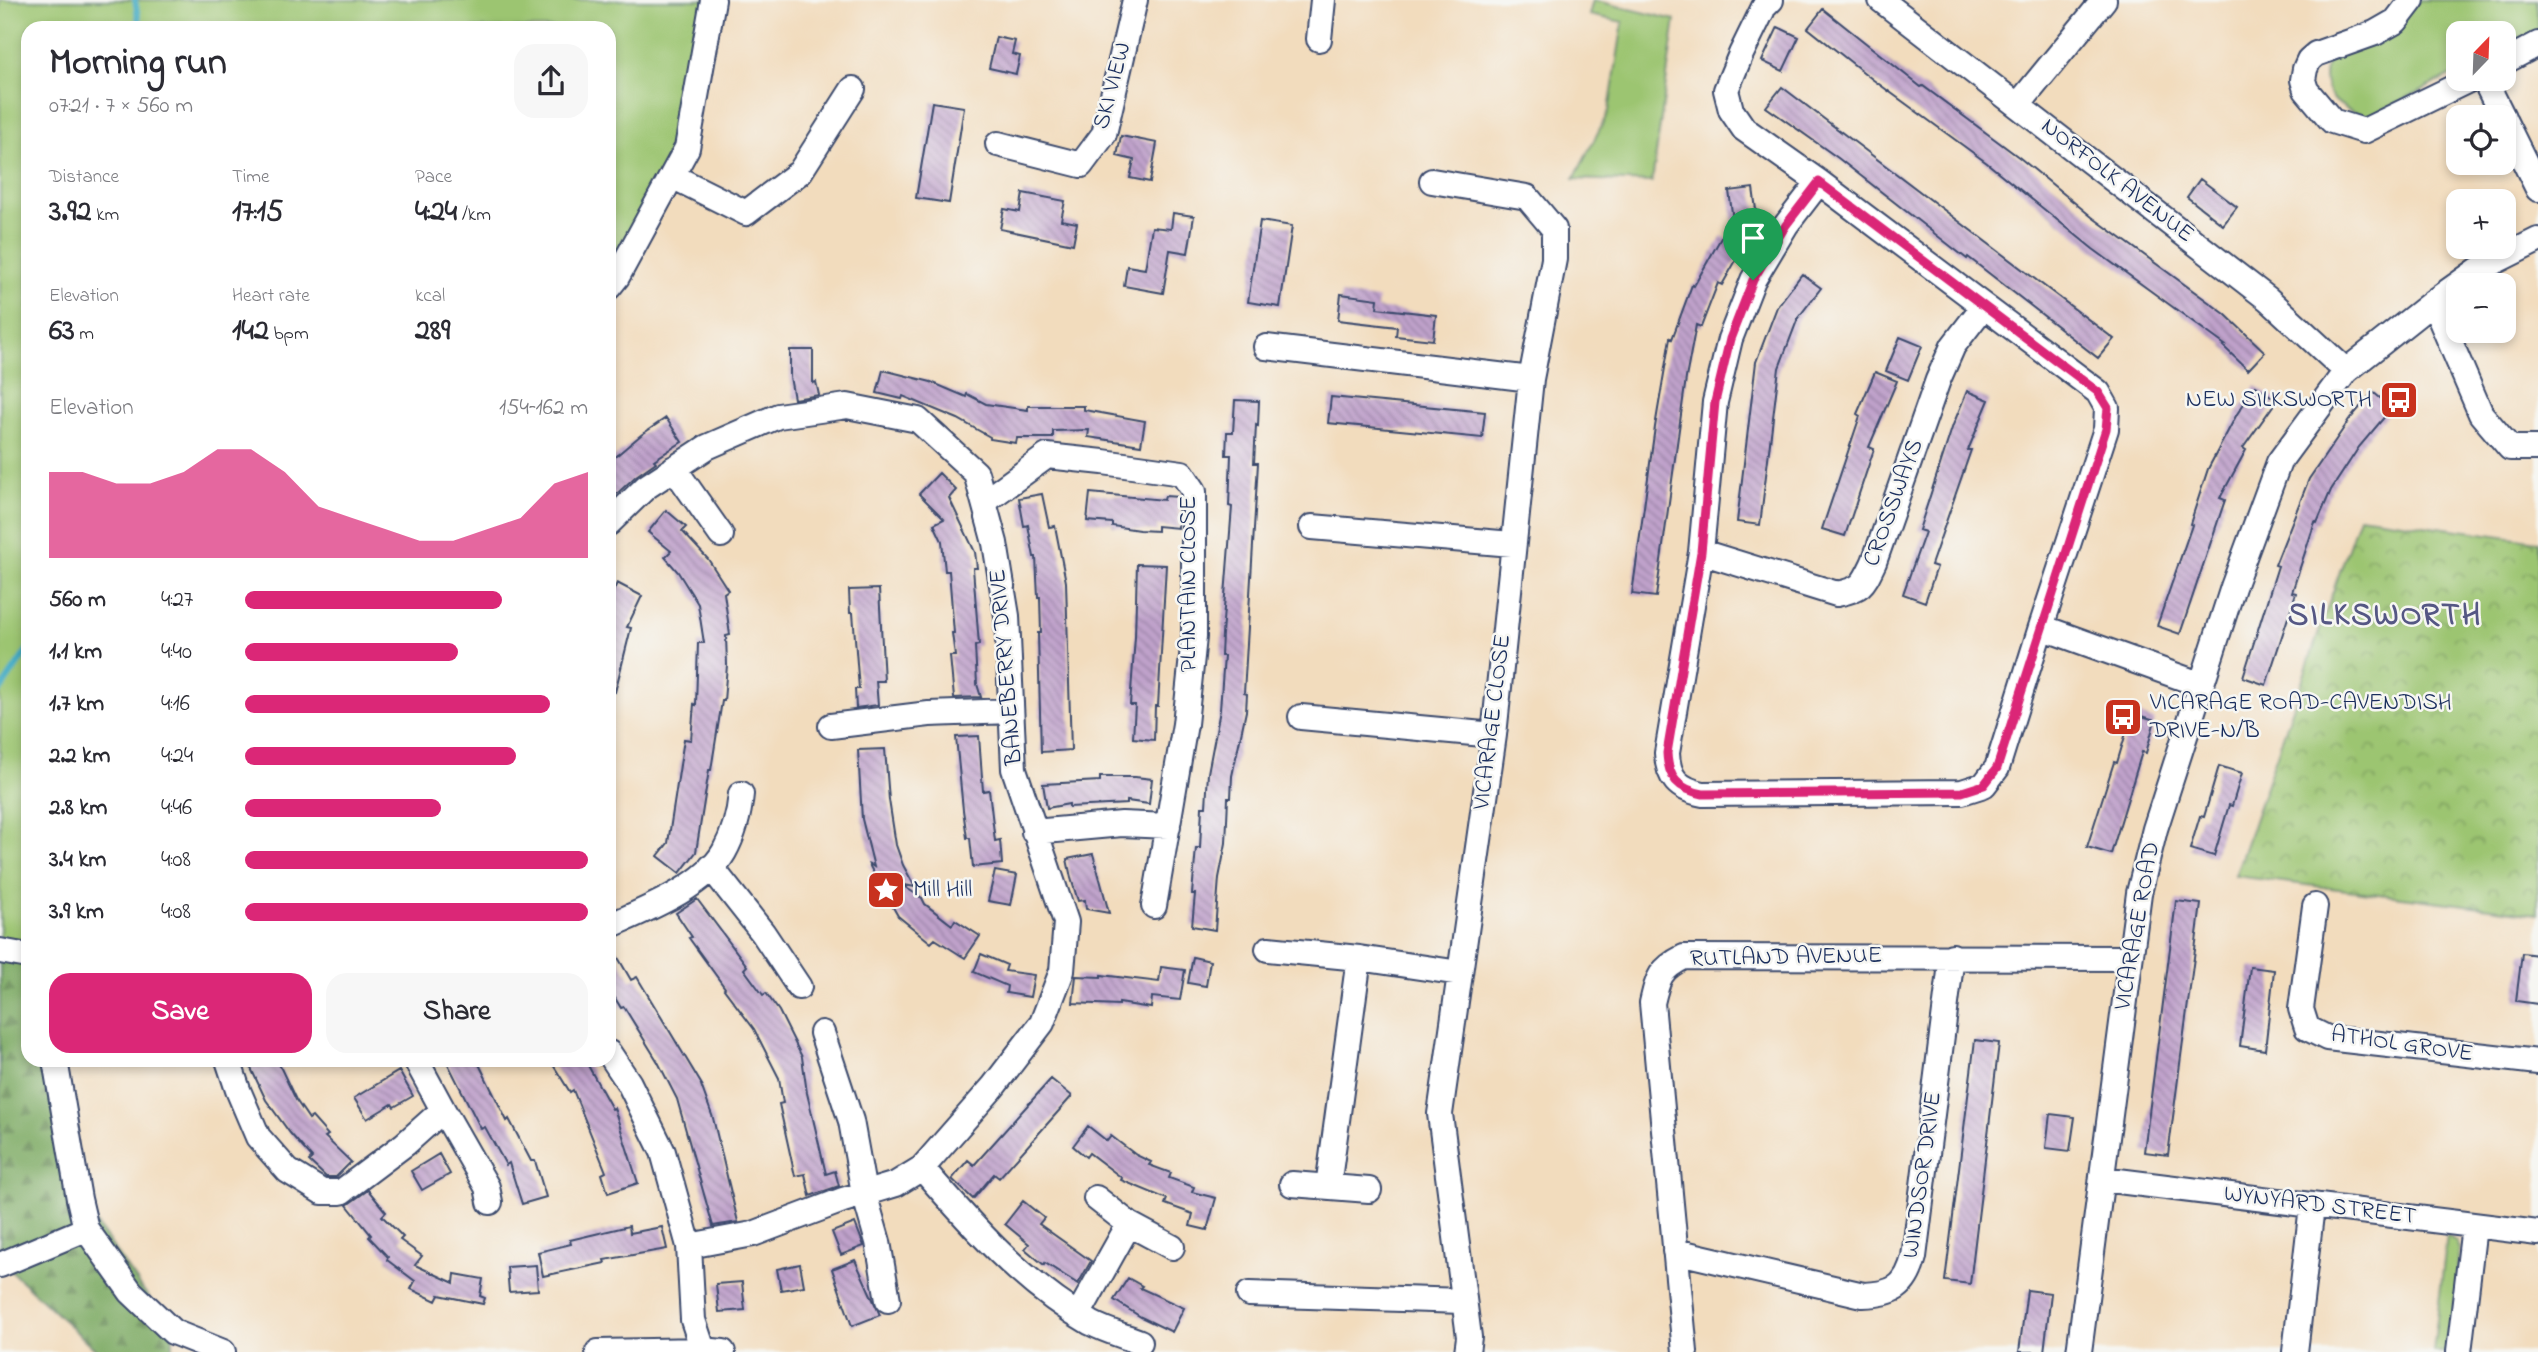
<!DOCTYPE html>
<html lang="en">
<head>
<meta charset="utf-8">
<style>
	body { margin:0; font-family:"Indie Flower",sans-serif; background:#f7f7f7; color:#2b2b33; height:100vh; display:flex; flex-direction:column; font-size:26px; white-space:nowrap }
	* { box-sizing:border-box; margin:0 }
	p { font-size:23px; color:#7c7c81 }
	.icon { flex:none; width:38px; height:38px; fill:none; stroke:currentColor; stroke-width:2; stroke-linecap:round; stroke-linejoin:round }
	.map { position:relative; flex:1; overflow:hidden }
	.details { position:absolute; left:21px; top:21px; width:595px; height:1046px; display:flex; flex-direction:column; background:#fff; border-radius:21px; box-shadow:0 4px 10px #0003 }
	.details>* { flex:none }
	.needle { width:46px; rotate:23deg }
	.buttons { position:absolute; left:2446px; top:21px; display:grid; gap:14px }
	.buttons a { display:grid; place-items:center; width:70px; height:70px; border-radius:14px; background:#fff; box-shadow:0 4px 10px #0003; font-size:35px }
	.pin { position:absolute; display:grid; place-items:center; width:60px; height:60px; color:#fff; margin:-72px -30px; border-radius:50% 50% 50% 0; rotate:-45deg; box-shadow:0 0 7px #0007 }
	.pin .icon { rotate:45deg }
	.round { display:grid; place-items:center; flex:none; width:74px; height:74px; border-radius:21px; background:#f7f7f7 }
	.overview { display:flex; align-items:center; justify-content:space-between; height:119px; padding:0 28px }
	h1 { font-size:38px; font-weight:800; line-height:52px }
	.metrics { display:grid; grid-template-columns:repeat(3,1fr); gap:10px; height:119px; padding:7px 28px }
	.metrics div { display:grid; align-content:center }
	.metrics b { font-size:30px; font-weight:800 }
	.metrics small { font-size:19px; font-weight:400 }
	.metrics p { font-size:19px }
	.chart { height:196px; padding:14px 28px }
	.chart p { display:flex; justify-content:space-between }
	.chart svg { width:100%; height:126px; margin-top:7px; fill:#db2777; opacity:.7 }
	.action { display:flex; gap:14px; margin-top:auto; padding:14px 28px }
	.action a { flex:1; height:80px; border-radius:21px; background:#db2777; color:#fff; font-size:28px; font-weight:800; line-height:80px; text-align:center }
	.action a+a { background:#f7f7f7; color:#2b2b33 }
	ul { padding:0 28px; list-style:none; font-size:23px }
	li { display:grid; grid-template-columns:112px 84px 1fr; align-items:center; height:52px }
	li i { height:18px; border-radius:9px; background:#db2777 }
	.map>svg:first-child { display:block }
	.grass { fill:#9cc571; stroke:#5c7a68; stroke-width:2 }
	.forest { fill:url(#forest-firs); stroke:#4c6c60; stroke-width:2 }
	.park { fill:url(#park-crowns); stroke:#5c7a68; stroke-width:2 }
	.lines { fill:none; stroke-linecap:round; stroke-linejoin:round }
	.stream { stroke:#45acc5; stroke-width:6 }
	.building { fill:url(#building-back-hatch) }
	.minor-casing { stroke:#3b496c; stroke-width:28 }
	.minor { stroke:#fff; stroke-width:24 }
	.route-casing { stroke:#fff; stroke-width:14 }
	.route { stroke:#db2777; stroke-width:9 }
	.labels { text-anchor:middle; dominant-baseline:central; stroke-width:5; stroke-linejoin:round; paint-order:stroke }
	.street-label { font-size:24px; fill:#1b2f5e; stroke:#f6f6f2 }
	.poi-label { font-size:24px; fill:#1b2f5e; stroke:#f6f6f2; text-anchor:start }
	.district-label { font-size:32px; font-weight:bold; letter-spacing:2px; fill:#555784; stroke:#f6f6f2 }
</style>
</head>
<body>
<div class="map">
<svg width="2538" height="1352" viewBox="0 0 2538 1352">
	<defs>
		<pattern id="forest-firs" width="22" height="20" patternUnits="userSpaceOnUse" patternTransform="scale(1.75)"><rect width="22" height="20" fill="#7daa63"/><path d="M5 1l3.5 6h-7zM16 11l3.5 6h-7z" fill="#668b55"/></pattern>
		<pattern id="park-crowns" width="20" height="18" patternUnits="userSpaceOnUse" patternTransform="scale(1.75)"><rect width="20" height="18" fill="#9cc571"/><path d="M2 6a3 3 0 1 1 6 0M12 15a3 3 0 1 1 6 0" fill="none" stroke="#7ea060"/></pattern>
		<pattern id="building-back-hatch" width="6" height="6" patternUnits="userSpaceOnUse" patternTransform="scale(1.75)"><rect width="6" height="6" fill="#c0a2cb"/><path d="M-1 5l2 2M0 0l6 6M5-1l2 2" fill="none" stroke="#9b84a8"/></pattern>
	</defs>
	<rect width="100%" height="100%" fill="#f6f6f2"/>
	<filter id="ink" filterUnits="userSpaceOnUse"><feTurbulence type="fractalNoise" baseFrequency=".0143" numOctaves="2"/><feDisplacementMap in="SourceGraphic" scale="14" xChannelSelector="R" yChannelSelector="G"/><feConvolveMatrix kernelMatrix="1 2 1 2 8 2 1 2 1" color-interpolation-filters="sRGB"/></filter>
	<filter id="wash" filterUnits="userSpaceOnUse"><feTurbulence type="fractalNoise" baseFrequency=".00686" numOctaves="4" result="noise"/><feDisplacementMap in="SourceGraphic" scale="28" xChannelSelector="R" yChannelSelector="G"/><feGaussianBlur stdDeviation="1.57" result="paint"/><feColorMatrix in="noise" values="0 0 0 0 0 0 0 0 0 0 0 0 0 0 0 0 0 1.4 0 .05"/><feComposite in="paint" operator="in"/></filter>
	<g filter="url(#wash)">
		<rect width="100%" height="100%" fill="#f2dcbd"/>
		<path class="grass" d="M0,0H713L687,148L609,287V28H28V956L0,951Z
			M1593,0L1675,20L1652,182L1574,179L1609,111L1623,22L1589,15Z
			M2421,0H2538V32L2504,49V33H2459V72L2370,116C2337,110 2316,92 2329,58Z
			M2447,1235L2456,1242L2459,1249L2451,1352H2433Z"/>
		<path class="forest" d="M0,951L28,956V1060L55,1061L79,1199L173,1332V1352H98L0,1261Z"/>
		<path class="park" d="M2359,516L2538,541V914L2235,876Z"/>
		<g class="lines">
			<path class="stream" d="M135,0L140,28
				M0,691L28,649"/>
		</g>
		<g id="blocks">
			<path class="building" d="M1823,9L1921,87L1923,86L2020,158L2092,217L2225,314L2265,352L2248,370L2223,346L2225,345L2093,249L1987,163L1872,79L1808,28Z
				M1778,27L1799,37L1783,71L1762,61Z
				M996,37L1015,41L1012,54L1020,56L1016,74L989,68Z
				M1782,87L2114,339L2098,358L1968,257L1967,259L1838,158L1766,107Z
				M932,102L964,107L949,203L916,198Z
				M1121,136L1157,143L1150,182L1130,178L1134,160L1117,156Z
				M2200,179L2237,207L2223,225L2187,197Z
				M1753,188L1758,224L1734,227L1729,191Z
				M1023,193L1065,201L1061,220L1077,223L1073,244L1000,229L1004,209L1020,212Z
				M1173,213L1194,216L1188,253L1170,250L1163,293L1124,286L1127,266L1145,269L1152,227L1171,229Z
				M1260,221L1292,226L1280,307L1248,302Z
				M1722,236L1743,248L1722,285L1718,283L1701,327L1696,325L1686,378L1656,597L1632,594L1655,427L1670,338L1672,339L1692,285L1694,286Z
				M1802,274L1821,288L1798,318L1779,368L1760,525L1737,522L1756,362L1777,307Z
				M1341,294L1378,299L1377,308L1436,315L1433,340L1396,336L1397,327L1338,320Z
				M1900,337L1922,346L1908,380L1886,371Z
				M790,350H813V383L816,382L819,395L794,399L790,377Z
				M883,370L931,382L966,397L967,394L986,404L1028,410V406H1084V410L1145,421L1141,445L1088,437L1089,430L1053,431V438H1017L1016,443L990,439V437L958,419L903,396L902,399L877,393Z
				M1875,372L1897,381L1869,447L1874,449L1845,536L1822,529L1860,416L1857,414Z
				M2256,386L2277,400L2243,448L2246,450L2220,498L2225,500L2180,634L2157,626L2192,525L2190,524L2208,469L2237,414Z
				M1967,391L1989,400L1968,450H1971L1931,565L1937,567L1925,602L1903,594L1925,532L1919,530L1953,425Z
				M2373,392L2392,408L2359,447L2331,490L2317,523L2315,522L2292,592L2296,593L2266,685L2243,677L2278,566L2275,565L2309,479L2350,419Z
				M1331,397L1485,412L1482,438L1328,423Z
				M1235,400L1259,401L1258,426L1256,425L1254,463H1258L1244,693L1247,694L1246,711L1232,776L1231,798H1228L1226,843L1219,878L1215,930L1192,926L1195,894H1192L1196,848H1200L1202,807H1206L1208,773L1220,710L1224,656H1221L1222,634L1232,507L1229,506L1231,455H1226L1227,432H1233Z
				M666,418L682,442L654,460L656,462L636,476L609,501V462L641,435Z
				M939,473L956,490L949,498L975,552L977,568H973L979,645L975,646L977,684L981,697L954,698L950,656H955L952,633H954L949,571H945L942,541L934,524L944,519L919,494Z
				M1090,493L1164,500L1165,496L1179,497L1178,528L1157,526V531L1139,530L1112,526V523L1087,521Z
				M1042,494L1049,527L1055,526L1066,582L1071,750L1041,752L1038,633H1041L1040,597H1038L1036,557H1034L1028,525L1024,526L1019,498Z
				M666,510L686,527L682,531L708,559L728,590L724,593L730,635L726,636L727,665L724,701H722L711,770H709L696,852L680,873L658,856L668,843L684,739L691,740L694,704L696,705L698,643H704L698,604L678,572L665,557L671,551L648,532Z
				M1137,564L1166,565L1158,706H1155L1154,740L1133,738L1135,705H1130L1135,637Z
				M617,583L642,596L627,627L631,628L615,692L609,691V600Z
				M879,589L884,681H876L878,705L856,708L855,689H859L853,613H850L849,590Z
				M2132,713L2155,720L2146,753L2142,752L2111,854L2087,847L2114,762L2117,763Z
				M979,736L983,791L989,790L995,841L1000,840L1002,864L973,867L970,838H967L963,810L956,737Z
				M885,749L889,800L896,845L903,865L915,887L900,884L922,898L925,904L952,925L955,920L980,936L965,958L935,939L931,943L898,916L868,863L874,867L862,819L858,750Z
				M2219,766L2242,773L2232,806L2229,805L2214,856L2190,849L2200,816L2204,817Z
				M1100,777H1135L1152,779L1149,804L1127,801V804L1069,807V804L1047,808L1043,784L1100,781Z
				M1093,854L1097,868L1109,913L1086,909L1085,900L1078,901L1071,878L1067,859Z
				M995,871L1017,875L1011,905L988,901Z
				M697,899L747,966L744,969L763,995L766,993L779,1011L802,1057L807,1093L826,1174L835,1171L839,1186L810,1196L805,1174L795,1176L779,1104L783,1103L779,1078L754,1029L724,989L725,988L689,938L692,937L676,913Z
				M2176,901L2201,904L2168,1155L2144,1152Z
				M609,942L631,980L637,977L702,1085H701L713,1118L738,1222L713,1226L677,1099L658,1062L624,1007L621,1008L609,988Z
				M2522,953L2538,955V1004L2516,1001Z
				M981,954L1007,965L1005,971L1034,975L1030,997L1006,993L1007,986L974,972Z
				M1193,957L1210,961L1206,986L1188,983Z
				M1161,967L1185,970L1180,1000L1152,997L1151,1008L1119,1003V1005L1073,1003L1076,976L1101,977V975L1159,982Z
				M2250,967L2274,970L2265,1050L2240,1046Z
				M1975,1040L1999,1043L1970,1284L1945,1281Z
				M247,1060H277L296,1100L309,1119L312,1117L328,1135L325,1137L351,1162L336,1177H326L309,1161L312,1158L290,1133L266,1100Z
				M446,1060H477L507,1121L509,1119L531,1161H535L546,1197L522,1204L509,1163L506,1165L485,1127L481,1129Z
				M550,1060H585L612,1109L614,1108L638,1183L608,1193L602,1174L606,1172L573,1090L570,1092Z
				M399,1071L413,1096L394,1107L392,1104L367,1119L354,1098Z
				M1051,1079L1072,1096L999,1178L994,1174L973,1199L952,1179L968,1160L974,1165Z
				M2050,1114L2075,1117L2070,1151L2046,1148Z
				M1088,1126L1107,1141L1111,1136L1136,1155L1151,1162L1149,1165L1171,1173L1169,1178L1194,1187L1192,1192L1216,1198L1207,1230L1190,1226L1193,1214L1165,1204L1167,1199L1121,1180L1122,1178L1089,1153L1086,1157L1073,1146Z
				M439,1154L450,1174L422,1190L411,1171Z
				M368,1190L386,1212L382,1216L403,1237L400,1240L422,1256L415,1265L454,1283L455,1274L483,1279L480,1296L485,1298L483,1304L439,1295L436,1301L411,1289L415,1281L387,1260L388,1257L369,1237L371,1235L347,1205Z
				M1023,1201L1044,1218L1039,1224L1091,1261L1078,1284L1045,1263L1044,1265L1025,1249L1029,1244L1005,1224Z
				M855,1223L864,1246L841,1255L832,1232Z
				M629,1226L630,1233L662,1227L667,1249L604,1260L605,1263L543,1276L538,1252L571,1244L570,1240Z
				M855,1260L880,1315L852,1326L832,1269Z
				M800,1264L804,1286L781,1290L777,1269Z
				M536,1265L538,1290L509,1292L507,1267Z
				M1128,1278L1142,1286L1140,1288L1184,1308L1172,1332L1141,1317L1114,1300Z
				M742,1282L745,1310L719,1312L716,1284Z
				M2027,1290L2051,1293L2044,1352H2019Z"/>
		</g>
	</g>
	<g filter="url(#ink)">
		<use href="#blocks" fill-opacity="0" stroke="#3b496c" stroke-width="2"/>
		<g class="lines">
			<defs>
				<path id="minor" d="M1771,0L1764,7L1741,54L1726,90L1731,110L1744,129L1819,182L2098,392L2107,408L2106,429L2041,627
					M1881,0L2268,299L2346,371
					M2412,0L2396,21L2375,33L2316,54L2309,60L2305,69L2303,80L2306,90L2332,121L2364,131L2471,79
					M1319,39L1323,0
					M2504,62L2538,44
					M2484,79L2503,117
					M2018,105L2104,0
					M2504,120L2538,189
					M998,144L1081,165L1104,134L1135,0
					M672,176L746,213L800,172L853,89
					M1432,181L1527,197L1554,229V259L1531,379L1494,735L1440,1114L1469,1337L1467,1352
					M1819,182L1786,225L1753,280L1730,339L1715,402L1701,552L1667,753C1668,778 1678,789 1703,794L1962,792L1984,785L1997,768L2041,627L2202,685
					M609,287L617,277L687,148L713,0
					M2433,302L2481,414L2510,448H2538
					M1266,347L1531,379
					M674,468L721,535
					M984,502L1047,456L1103,462L1182,473L1194,491V637L1185,724L1154,906
					M609,523L646,487L707,447L778,416L847,406L918,420L976,473L995,543L1007,616L1014,769L1066,922L1062,971L1042,1023L993,1087L922,1168L896,1184L843,1200L753,1234L689,1246
					M1312,527L1512,544
					M1701,552L1837,594C1862,589 1863,585 1874,562L1938,380L1953,346L1983,307
					M1301,717L1494,735
					M831,726L929,714L1011,711
					M1034,832L1122,824L1168,826
					M711,867L763,933L799,987
					M2315,906L2301,1009L2307,1028L2327,1038L2538,1062
					M609,926C645,910 704,887 724,852C734,834 739,815 741,794
					M1268,949L1359,958L1460,973
					M0,951L28,956
					M822,1033L851,1121L864,1193L878,1242L888,1300
					M609,1053L629,1083L663,1152L689,1246L693,1320L703,1350
					M55,1060L79,1199L86,1229L131,1292L173,1332L223,1352
					M228,1060L238,1090L258,1137L288,1171L322,1192H341L405,1144L443,1110L416,1060
					M443,1110L487,1187L490,1202
					M922,1168C972,1226 1023,1284 1091,1323C1106,1331 1124,1336 1140,1342
					M2102,1179L2538,1233
					M1292,1184L1369,1190
					M1328,1187L1359,958
					M1096,1198L1129,1224L1172,1247
					M1675,1251L1863,1295C1893,1294 1906,1288 1914,1257L1952,956
					M0,1265L86,1229
					M1249,1294L1463,1301
					M1078,1315L1129,1224
					M598,1352L703,1350L723,1352
					M1685,1352L1652,1003C1658,977 1660,969 1684,957L2130,958
					M2079,1352L2139,893L2155,829L2233,587L2279,462L2346,371L2433,302L2478,270L2538,240
					M2295,1352L2312,1206
					M2459,1352L2474,1226"/>
			</defs>
			<use href="#minor" class="minor-casing"/>
			<use href="#minor" class="minor"/>
		</g>
	</g>
	<g class="lines" filter="url(#ink)">
		<defs>
			<path id="route" d="M1819,182L2098,392L2108,408L2106,429L1997,768L1984,785L1962,792L1703,794C1678,789 1668,778 1667,753L1701,552L1715,402L1730,339L1753,280L1786,225Z"/>
		</defs>
		<use href="#route" class="route-casing"/>
		<use href="#route" class="route"/>
	</g>
	<defs>
		<symbol id="bus-square" viewBox="-11 -11 22 22"><rect x="-9" y="-9" width="18" height="18" rx="4" fill="#c8321e" stroke="#f6f6f2"/><path d="M-5-6H5V4H4V6H2V4H-2V6H-4V4H-5ZM-3.5-4V0h7V-4ZM-3.5 1.2v1.5H-2V1.2ZM2 1.2v1.5H3.5V1.2Z" fill="#fff"/></symbol>
		<symbol id="sight-square" viewBox="-11 -11 22 22"><rect x="-9" y="-9" width="18" height="18" rx="4" fill="#c8321e" stroke="#f6f6f2"/><path d="M0-6L1.8-2.2L6-1.7L2.9 1.2L3.7 5.4L0 3.3L-3.7 5.4L-2.9 1.2L-6-1.7L-1.8-2.2Z" fill="#fff"/></symbol>
	</defs>
	<g fill-rule="evenodd">
		<use href="#bus-square" x="2377" y="378" width="44" height="44"/>
		<use href="#bus-square" x="2101" y="695" width="44" height="44"/>
		<use href="#sight-square" x="864" y="868" width="44" height="44"/>
	</g>
	<g class="labels">
		<g class="street-label">
			<text transform="translate(1113 86) rotate(-75)">SKI VIEW</text>
			<text transform="translate(2117 181) rotate(38)">NORFOLK AVENUE</text>
			<text transform="translate(1894 503) rotate(-70)">CROSSWAYS</text>
			<text transform="translate(1189 584) rotate(-90)">PLANTAIN CLOSE</text>
			<text transform="translate(1007 667) rotate(-95)">BANEBERRY DRIVE</text>
			<text transform="translate(1493 722) rotate(-83)">VICARAGE CLOSE</text>
			<text transform="translate(2138 926) rotate(-80)">VICARAGE ROAD</text>
			<text transform="translate(1786 958) rotate(-1)">RUTLAND AVENUE</text>
			<text transform="translate(2402 1045) rotate(8)">ATHOL GROVE</text>
			<text transform="translate(1923 1175) rotate(-82)">WINDSOR DRIVE</text>
			<text transform="translate(2320 1206) rotate(7)">WYNYARD STREET</text>
		</g>
		<g class="poi-label">
			<text x="2372" y="400" text-anchor="end">NEW SILKSWORTH</text>
			<text x="2150" y="703">VICARAGE ROAD-CAVENDISH<tspan x="2150" dy="28">DRIVE-N/B</tspan></text>
			<text x="913" y="890">Mill Hill</text>
		</g>
		<g class="district-label">
			<text x="2385" y="616">SILKSWORTH</text>
		</g>
	</g>
</svg>
<div class="buttons">
<a><svg class="needle" viewBox="-14 -14 28 28"><path d="M0-13l5 13h-10z" fill="#e53935"/><path d="M0 13l5-13h-10z" fill="#7c7c81"/></svg></a>
<a><svg class="icon" aria-label="locate" viewBox="0 0 24 24"><circle cx="12" cy="12" r="6"/><path d="M12 2v4M12 18v4M2 12h4M18 12h4"/></svg></a>
<a>+</a>
<a>−</a>
</div>
<div class="pin" style="left:1753px;top:280px;background:#1e9e55"><svg class="icon" aria-label="arrive" viewBox="0 0 24 24"><path d="M6 21V4h12l-3 4 3 4H6"/></svg></div>
<section class="details">
<div class="overview"><div><h1>Morning run</h1><p>07:21 · 7 × 560 m</p></div><a class="round"><svg class="icon" aria-label="share" viewBox="0 0 24 24"><path d="M12 15V3M7 8l5-5 5 5M5 13v7h14v-7"/></svg></a></div>
<div class="metrics">
<div><p>Distance</p><b>3.92<small> km</small></b></div>
<div><p>Time</p><b>17:15</b></div>
<div><p>Pace</p><b>4:24<small> /km</small></b></div>
</div>
<div class="metrics">
<div><p>Elevation</p><b>63<small> m</small></b></div>
<div><p>Heart rate</p><b>142<small> bpm</small></b></div>
<div><p>kcal</p><b>289</b></div>
</div>
<div class="chart"><p><span>Elevation</span>154–162 m</p>
<svg viewBox="0 0 160 44" preserveAspectRatio="none"><path d="M0 44V14L10 14L20 18L30 18L40 14L50 6L60 6L70 14L80 26L90 30L100 34L110 38L120 38L130 34L140 30L150 18L160 14V44z"/></svg>
</div>
<ul>
<li><b>560 m</b>4:27<i style="width:75%"></i></li>
<li><b>1.1 km</b>4:40<i style="width:62%"></i></li>
<li><b>1.7 km</b>4:16<i style="width:89%"></i></li>
<li><b>2.2 km</b>4:24<i style="width:79%"></i></li>
<li><b>2.8 km</b>4:46<i style="width:57%"></i></li>
<li><b>3.4 km</b>4:08<i style="width:100%"></i></li>
<li><b>3.9 km</b>4:08<i style="width:100%"></i></li>
</ul>
<div class="action"><a>Save</a><a>Share</a></div>
</section>
</div>
</body>
</html>
